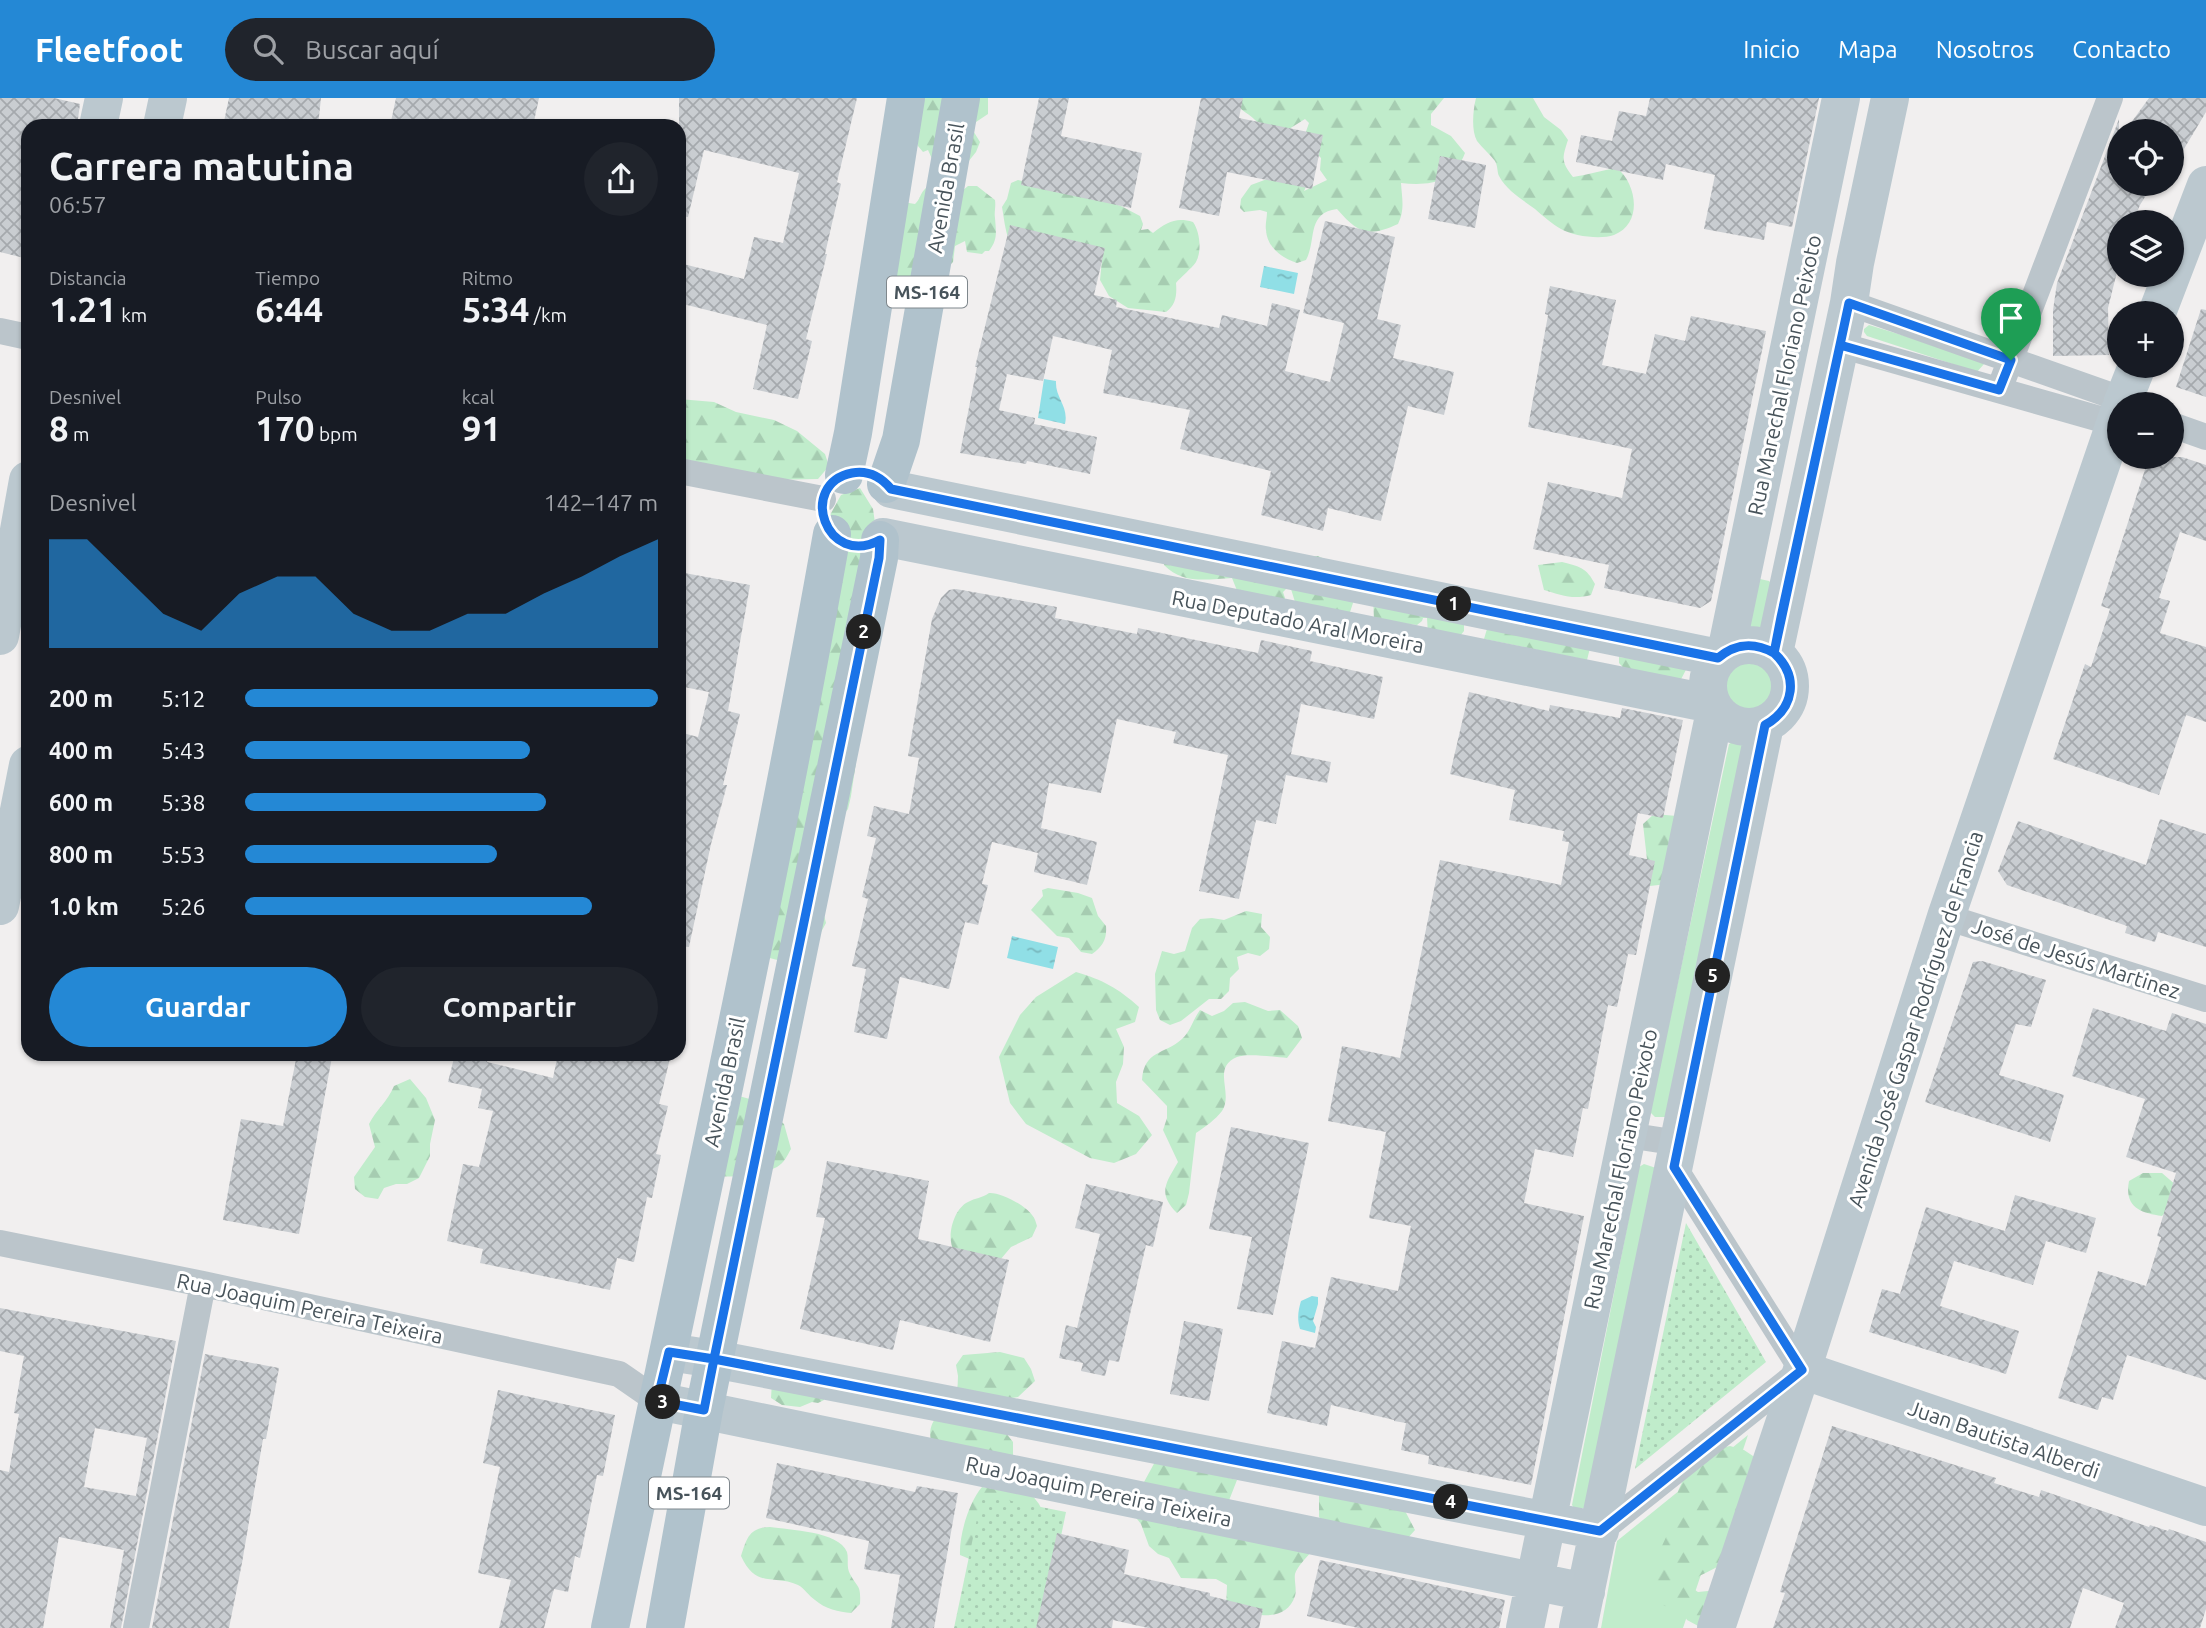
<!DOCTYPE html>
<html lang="es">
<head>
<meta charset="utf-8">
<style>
	body { margin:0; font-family:Ubuntu,sans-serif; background:#20242c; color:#f1f3f6; height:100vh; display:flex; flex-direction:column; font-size:26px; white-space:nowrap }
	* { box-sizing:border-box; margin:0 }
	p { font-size:23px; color:#9ea1a6 }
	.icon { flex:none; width:38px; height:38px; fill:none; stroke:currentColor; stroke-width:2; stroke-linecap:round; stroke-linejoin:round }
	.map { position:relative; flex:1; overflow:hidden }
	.sheet { position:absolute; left:21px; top:21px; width:665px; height:942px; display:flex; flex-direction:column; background:#171b24; border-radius:21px; box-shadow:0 2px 5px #0004 }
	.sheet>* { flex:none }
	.buttons { position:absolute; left:2107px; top:21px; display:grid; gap:14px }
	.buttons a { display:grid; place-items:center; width:77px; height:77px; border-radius:50%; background:#171b24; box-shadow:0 2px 5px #0004; font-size:35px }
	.pin { position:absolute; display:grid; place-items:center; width:60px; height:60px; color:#fff; margin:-72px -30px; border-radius:50% 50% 50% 0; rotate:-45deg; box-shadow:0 0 7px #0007 }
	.pin .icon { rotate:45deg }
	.km { position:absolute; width:35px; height:35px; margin:-18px; border-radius:50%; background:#222; color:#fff; font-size:19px; line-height:35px; text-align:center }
	.round { display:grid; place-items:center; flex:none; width:74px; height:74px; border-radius:37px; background:#20242c }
	.headline { display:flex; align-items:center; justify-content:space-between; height:119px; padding:0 28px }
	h1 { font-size:38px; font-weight:600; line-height:52px }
	.stats { display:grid; grid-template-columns:repeat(3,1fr); gap:10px; height:119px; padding:7px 28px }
	.stats div { display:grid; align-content:center }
	.stats b { font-size:35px; font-weight:600 }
	.stats small { font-size:19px; font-weight:400 }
	.stats p { font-size:19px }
	.chart { height:196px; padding:14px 28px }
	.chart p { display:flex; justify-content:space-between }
	.chart svg { width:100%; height:126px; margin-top:7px; fill:#2488d5; opacity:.7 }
	.button { display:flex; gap:14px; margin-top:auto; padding:14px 28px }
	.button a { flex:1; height:80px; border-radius:42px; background:#2488d5; color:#fff; font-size:28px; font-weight:600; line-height:80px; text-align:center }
	.button a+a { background:#20242c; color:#f1f3f6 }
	ul { padding:0 28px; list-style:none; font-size:23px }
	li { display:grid; grid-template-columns:112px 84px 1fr; align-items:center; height:52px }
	li i { height:18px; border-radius:9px; background:#2488d5 }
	header { display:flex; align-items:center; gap:42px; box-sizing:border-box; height:98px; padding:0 35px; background:#2488d5; color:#fff }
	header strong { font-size:33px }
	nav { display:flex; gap:38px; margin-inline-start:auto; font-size:24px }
	.search { width:490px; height:63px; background:#20242c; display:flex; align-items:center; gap:18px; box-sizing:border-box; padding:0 24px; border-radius:38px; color:#9ea1a6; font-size:26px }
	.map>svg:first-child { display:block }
	.grass { fill:#c0eccb }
	.forest { fill:url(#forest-firs) }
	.park { fill:url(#park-dots) }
	.water { fill:url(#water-ripples) }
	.building { fill:url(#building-cross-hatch); fill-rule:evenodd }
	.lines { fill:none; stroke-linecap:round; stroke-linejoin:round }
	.street { stroke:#bbc5cb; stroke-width:26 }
	.secondary { stroke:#bbc8cf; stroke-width:38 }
	.primary { stroke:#b0c2cc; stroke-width:38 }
	.route-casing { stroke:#fff; stroke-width:14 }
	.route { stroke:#1a73e8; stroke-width:9 }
	.labels { text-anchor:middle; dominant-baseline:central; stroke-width:6; stroke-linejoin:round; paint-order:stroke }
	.shield { fill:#fff; stroke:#7f878c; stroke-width:2 }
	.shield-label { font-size:19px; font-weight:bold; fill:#48545b }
	.street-label { font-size:21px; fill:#48545b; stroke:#fff }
</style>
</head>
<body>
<header>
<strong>Fleetfoot</strong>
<div class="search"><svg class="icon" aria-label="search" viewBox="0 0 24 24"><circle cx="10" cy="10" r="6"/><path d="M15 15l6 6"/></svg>Buscar aquí</div>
<nav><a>Inicio</a><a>Mapa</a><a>Nosotros</a><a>Contacto</a></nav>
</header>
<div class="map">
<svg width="2206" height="1530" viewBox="0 0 2206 1530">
	<defs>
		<pattern id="forest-firs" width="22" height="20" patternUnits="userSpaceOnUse" patternTransform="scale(1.75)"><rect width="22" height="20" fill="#c0eccb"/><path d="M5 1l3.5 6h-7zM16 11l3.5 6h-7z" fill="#a6ccb1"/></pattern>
		<pattern id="park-dots" width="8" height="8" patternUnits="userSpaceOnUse" patternTransform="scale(1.75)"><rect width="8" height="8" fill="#c0eccb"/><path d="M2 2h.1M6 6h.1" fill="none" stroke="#a6ccb1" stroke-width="1.8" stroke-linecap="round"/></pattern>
		<pattern id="water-ripples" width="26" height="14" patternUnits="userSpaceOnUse" patternTransform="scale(1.75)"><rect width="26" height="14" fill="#90dfe6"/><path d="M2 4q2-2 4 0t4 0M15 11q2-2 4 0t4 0" fill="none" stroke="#78b7bd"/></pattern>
		<pattern id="building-cross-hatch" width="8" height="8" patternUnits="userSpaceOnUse" patternTransform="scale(1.75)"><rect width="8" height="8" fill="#c9cdd1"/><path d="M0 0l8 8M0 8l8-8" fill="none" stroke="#a5a9ad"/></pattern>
	</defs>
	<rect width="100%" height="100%" fill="#f1efef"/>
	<path class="grass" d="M1869,227L1980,261L1984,266L1977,274L1867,238L1864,234V231Z
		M1760,481L1769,483L1773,488L1757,565C1811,593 1728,645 1724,587Z
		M1734,643L1743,644L1666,1019H1655L1650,1014L1729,646Z
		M1644,1066L1656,1070L1591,1410H1574L1572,1407L1639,1069Z
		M1748,1337L1683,1530H1601L1617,1443Z"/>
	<path class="forest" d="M913,0H988V16L976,24L972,31L980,44L976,54L968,64L933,63L928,52L923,54L918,48Z
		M1232,0H1444L1431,16V27L1451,38L1465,55C1454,85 1429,88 1401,85C1402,101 1405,111 1398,126C1367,140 1358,135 1337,111C1306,115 1317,142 1306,162L1297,165C1282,160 1267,150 1266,132C1265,127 1267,120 1267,114L1260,112L1244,114L1240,110L1241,101L1251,87L1275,78L1306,89L1304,93L1327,82L1320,72L1321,60L1303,42L1309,25L1305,21L1281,36L1262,31C1252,14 1242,17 1232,0Z
		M1476,0H1533L1544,19L1561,32L1568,42C1562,60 1561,64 1573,79C1588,77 1602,72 1617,70C1637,86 1643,126 1614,137C1600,142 1573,138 1561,131C1552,126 1543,118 1535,111C1523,102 1507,93 1499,78C1497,74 1498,68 1495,63C1490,56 1482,50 1477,43C1471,32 1473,12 1476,0Z
		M1018,82L1099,101L1121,108L1140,118L1143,126L1141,132L1148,131L1153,135C1167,124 1176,119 1193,124C1200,134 1202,153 1196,164C1194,168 1180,180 1176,185C1177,197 1176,207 1166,214L1128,210L1109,198L1100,182L1102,162L1101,154L1009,142C1005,132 1004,120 1002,109L1007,101L1011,85Z
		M968,88H977L995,102C996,109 994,114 995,120C996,134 998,141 989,153H985L982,156L967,154L965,143L955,148L953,164L912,205H904L894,195L903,104L915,106C920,102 920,95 926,90L962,93Z
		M679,301L714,304L736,314L774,322L797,333L825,356L829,368L818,381L758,382L679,364Z
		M860,390L873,411L883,480L851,698L848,711L833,730L820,801L826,825L820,836L785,864L762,858L813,448L841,397Z
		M1318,458L1329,463L1352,499L1353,505L1349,517L1295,504L1291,491H1286L1283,494L1285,500L1283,506L1240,500L1232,480C1208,481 1183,487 1164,467L1165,459Z
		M1562,464C1579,468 1587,470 1595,486L1591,497C1573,502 1560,497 1544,492L1538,467Z
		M1373,497L1464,526V533L1460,538L1428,537L1427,520H1423L1422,523L1417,527L1374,522Z
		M1489,524L1590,550L1587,562L1484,541Z
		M1619,559L1688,568L1679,585L1630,577L1619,565Z
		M1654,716L1677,718L1667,786L1650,788L1643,726Z
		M1048,790L1078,795L1092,800L1098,818L1106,828C1107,841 1103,848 1092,856L1081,854L1069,840L1057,838L1031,812L1043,798L1042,792Z
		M1246,813L1262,816L1261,829L1270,839L1269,851L1260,858L1248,855L1237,859L1239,871L1230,880L1229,893L1221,901H1209L1181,923L1170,927L1160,922L1156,912L1155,876L1162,853L1174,856L1185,853L1192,830L1200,821L1212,820L1224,822Z
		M1076,874C1103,882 1118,890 1139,909L1135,924L1116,931L1124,949L1123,966L1116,984L1117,1005L1139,1018L1152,1037L1136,1056L1114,1065L1090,1060L1026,1026L1010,1005L999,959L1020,917L1036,899Z
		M1245,904L1268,913L1280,912L1298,928L1302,940L1287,960C1275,959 1247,955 1237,959C1211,970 1234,995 1222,1013C1215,1022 1205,1029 1196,1035L1189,1095L1186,1107L1177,1115C1157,1095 1166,1085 1178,1064L1163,1032L1167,1020V1008L1142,982C1144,952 1164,957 1182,941C1191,933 1193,921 1200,912L1212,918L1224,913L1233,905Z
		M410,981L426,1000L435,1022L430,1046V1058L419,1080L407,1086H396L384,1090L378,1101L365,1099L355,1091L354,1079L375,1049L369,1026C376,1012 388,1003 394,988Z
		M739,998L764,1005L765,1009L784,1026L791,1051C787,1058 784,1065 777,1069C762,1077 735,1080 719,1078Z
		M2143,1075H2162L2177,1088L2179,1100L2162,1118C2140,1115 2124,1109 2129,1083Z
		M989,1095C1000,1094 1025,1107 1032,1117C1035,1120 1036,1125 1037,1128L1032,1139L1011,1149L995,1168L954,1153C946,1140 953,1111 968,1104C975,1100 982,1100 989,1095Z
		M1000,1254L1024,1260L1031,1271L1035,1283L1018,1299L994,1303L998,1325L1013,1344V1358L932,1347C925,1324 940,1314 957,1302L958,1278L956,1267L963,1257Z
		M772,1284L825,1296L824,1302L818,1305L812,1304L800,1309L782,1307L771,1300Z
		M1730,1348L1744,1352L1756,1360L1722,1466C1712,1473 1697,1477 1691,1485L1692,1490L1698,1494L1718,1492L1702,1530L1687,1522L1679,1509C1667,1510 1660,1508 1654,1498L1657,1484L1653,1475L1652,1461L1661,1450L1667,1437L1672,1422L1678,1393L1684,1380L1716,1351Z
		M1156,1362L1237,1382L1228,1405L1311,1454C1306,1460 1297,1469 1295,1476C1294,1483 1297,1492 1295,1498C1285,1528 1247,1515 1226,1511L1227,1487L1216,1481L1181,1480L1169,1460L1158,1456L1149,1448L1141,1426L1133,1416L1144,1384Z
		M982,1389L1032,1397L1039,1406L1045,1418L972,1462L960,1457C959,1437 969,1404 982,1389Z
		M1319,1396L1403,1409L1415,1432L1407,1441L1327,1428L1319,1419Z
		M770,1429C789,1432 839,1433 847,1454C849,1461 846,1469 850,1476C858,1491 861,1486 860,1506L851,1515C839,1514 825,1511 815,1502C809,1498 804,1490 798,1487C773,1476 756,1491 741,1458C747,1440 749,1430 770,1429Z"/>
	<path class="park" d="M1686,1125L1766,1264L1635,1371Z
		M982,1397L1066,1414L1042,1530H954Z"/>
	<path class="water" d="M1264,168L1298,175L1294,196L1260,189Z
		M1044,281L1056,283C1055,300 1069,308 1065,326L1038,320Z
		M1012,838L1058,849L1053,871L1007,860Z
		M1312,1198L1318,1199V1206L1313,1223L1316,1229L1315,1235L1300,1231C1297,1221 1298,1213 1301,1203Z"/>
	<path class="building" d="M0,0H54L80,6L77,28H28V161L0,154Z
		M229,0H321L318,28H223Z
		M396,0H539L533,28H390Z
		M679,0H857L837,84L841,86L825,156H827L806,241L812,243L798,301L753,291L767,227L679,205V165L744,181L754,139L783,145L799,75L704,52L688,119L679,118Z
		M1039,0H1069L1061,38L1142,55L1131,110L1021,87Z
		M1201,0H1243L1239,20L1323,37L1312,91L1227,74L1219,118L1179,110Z
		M1650,0H1819L1792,129L1767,124L1764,142L1704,131L1715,77L1666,66L1663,82L1576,64L1581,37L1612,43L1619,13L1646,18Z
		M2149,0H2206V14L2172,71V33H2125Z
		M2119,21V86H2153L2140,107L2133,124H2119V166L2108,210L2109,257L2053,258V212L2057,185Z
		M1440,58L1486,67L1475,130L1428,121Z
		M1325,123L1395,139L1377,221L1401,227L1393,260L1454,274L1444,317L1408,308L1381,423L1328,410L1323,433L1261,417L1271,373L1180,351L1190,312L1103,295L1112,252L1053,238L1043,283L1007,276L999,312L1035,320L1034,326L1097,339L1090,376L1027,363L1026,366L960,355L977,269H975L1010,127L1105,150L1094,197L1117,202L1116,209L1219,230L1222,217L1267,228L1272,205L1300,212L1285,273L1330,284L1344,225L1303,215Z
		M1550,188L1616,202L1602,267L1646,276L1655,236L1685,243L1691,218L1766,233L1711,503L1700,510L1604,490L1609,467L1533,451L1548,384L1622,400L1632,351L1528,329L1548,217L1545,216Z
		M2201,211L2206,212V299L2176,289Z
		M2149,359H2182L2206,367V443L2180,434L2159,500L2170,503L2160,535L2206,549V624L2186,617L2159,697L2053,661L2085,566L2091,569L2110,511L2101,508Z
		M679,474L750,487L728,613L740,616L723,687H727L711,746L689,849L679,848V634L698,639L709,594L679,588Z
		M956,491L1057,509L1055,520L1137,536L1138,530L1258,555L1261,542L1312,553L1310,563L1383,579L1374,621L1301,606L1291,656L1331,664L1327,685L1286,677L1276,726L1256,722L1239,801L1199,793L1228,657L1173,645L1176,634L1117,621L1101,695L1049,685L1041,730L1097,744L1087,787L1034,774L1038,755L992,744L982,786L988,787L978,827L965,824L949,891L900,879L887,941L854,934L866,871L852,868L868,801L862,799L876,740L867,738L874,708L909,716L919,660L908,658L932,521L941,500L949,492Z
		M1469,594L1549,613L1550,607L1620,620L1622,610L1683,622L1663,720L1638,715L1629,757L1655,763L1636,857L1628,856L1617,909L1608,907L1588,1011L1583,1010L1573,1059L1535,1051L1524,1105L1584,1118L1531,1387L1428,1366L1429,1358L1401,1352L1406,1325L1394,1323V1322L1331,1307L1327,1328L1267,1315L1282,1243L1315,1250L1331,1179L1398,1193L1411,1128L1369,1120L1386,1034L1328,1023L1342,948L1400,960L1440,762L1561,787L1569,744L1562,743L1564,733L1509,722L1515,692L1450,676Z
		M2160,721L2206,736V849L2158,834L2155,844L2125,835L2127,828L2007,787L1998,773L2018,723L2146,767Z
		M1982,863L2046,882L2031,929L2016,926L1999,977L2064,997L2050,1044L1925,1004L1973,864Z
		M2093,910L2166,933L2172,915L2206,926V1282L2127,1257L2113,1302L2102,1299L2098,1312L2058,1300L2098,1173L2146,1188L2161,1139L2157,1138L2176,1075L2126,1059L2145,1001L2072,978Z
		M297,956H313L332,959L299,1136L223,1122L241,1021L283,1028Z
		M455,956H489L487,964L553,980L558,956H671L659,1006L668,1008L656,1056L661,1057L652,1100L647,1099L634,1164L617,1160L610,1192L480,1165L483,1151L447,1143L463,1066L479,1069L493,1013L478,1010L482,991L448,984Z
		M1231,1029L1309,1045L1273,1217L1237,1211L1252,1139L1209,1131Z
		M827,1063L929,1083L918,1141L1009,1162L990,1244L900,1222L893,1252L800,1231L825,1120L816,1119Z
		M1086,1086L1163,1104L1153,1149L1146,1147L1119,1264L1109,1262L1105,1278L1081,1273L1083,1265L1059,1260L1066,1227L1077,1230L1100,1136L1075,1130Z
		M2015,1097L2096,1120L2086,1155L2046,1143L2033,1187L1954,1163L1940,1208L2019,1233L2006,1276L1869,1234L1882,1191L1900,1196L1926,1109L2005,1133Z
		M0,1210L176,1243L121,1530H110L124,1452L59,1439L43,1530H0V1372L9,1374L19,1316L14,1315L24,1258L0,1253ZM95,1330L147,1340L136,1398L84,1389Z
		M1184,1223L1223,1231L1209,1303L1170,1296Z
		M205,1256L279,1270L266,1341H263L242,1465L229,1530H152Z
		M498,1292L615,1317L603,1378L597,1377L580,1460L575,1458L568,1494L554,1491L544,1530H499L511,1482L478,1475L500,1369L483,1365Z
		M1832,1328L1996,1380L1994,1385L2039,1399L2041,1392L2149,1429L2150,1427L2168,1433L2169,1431L2206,1444V1511L2200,1530H2115L2124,1505L2083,1490L2070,1530H1773L1785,1495L1780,1494Z
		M777,1365L915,1394L917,1388L958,1395L934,1530H891L900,1477L864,1471L869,1443L766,1420Z
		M1057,1435L1129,1452L1124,1476L1210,1495V1498L1263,1511L1259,1530H1148L1113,1522L1112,1530H1036Z
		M1320,1462L1505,1502L1499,1530H1358L1307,1518Z"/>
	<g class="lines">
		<path class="street" d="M1849,205L2124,302
			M0,233L28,239
			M1840,247L2114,325
			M1999,292L2110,0
			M2172,327L2206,339
			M679,373L823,401
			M1946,819L2206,901
			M1627,1037L1679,1045
			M0,1145L203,1186L619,1276L658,1303
			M1600,1433L1802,1272L1674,1069
			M136,1530L203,1186"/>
		<path class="secondary" d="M98,28L104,0
			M162,28L168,0
			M2157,215L2206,87
			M2122,306L2137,268
			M891,391L1719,560
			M883,439L1712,606
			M0,538L28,382
			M1708 588a41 41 0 1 1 82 0a41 41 0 1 1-82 0Z
			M1726,554L1841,0
			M1774,555L1849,205L1855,165L1890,0
			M0,808L28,667
			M669,1254L714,1261L1600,1433
			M1802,1272L2206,1409
			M658,1303L1586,1494
			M1525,1530L1715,613
			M1578,1530L1765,627
			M1716,1530L1802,1272L1946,819L2119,314"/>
		<path class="primary" d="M844,377L853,335L906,0
			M886,386L901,342L961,0
			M610,1530C686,1166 767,803 832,436
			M665,1530L704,1312L879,460L880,442"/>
	</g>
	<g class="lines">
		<defs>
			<path id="route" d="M2011,262L1999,292L1840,247L1774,555C1754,544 1736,545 1718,560L891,391C881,379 868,372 852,375C797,386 826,471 880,442L879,460L714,1261L669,1254L657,1303L704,1312L714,1261L1600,1433L1802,1272L1674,1069L1765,627C1795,610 1799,578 1774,555L1781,519L1840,247L1849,205L2011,262"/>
		</defs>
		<use href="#route" class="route-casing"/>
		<use href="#route" class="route"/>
	</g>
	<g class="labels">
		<g class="shield">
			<rect x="887" y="178.5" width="80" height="31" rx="5"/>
			<rect x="649" y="1379.5" width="80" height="31" rx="5"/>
		</g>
		<g class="shield-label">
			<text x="927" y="194">MS-164</text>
			<text x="689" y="1395">MS-164</text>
		</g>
		<g class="street-label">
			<text transform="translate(945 90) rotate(-80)">Avenida Brasil</text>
			<text transform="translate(1784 277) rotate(-78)">Rua Marechal Floriano Peixoto</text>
			<text transform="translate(1298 523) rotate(11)">Rua Deputado Aral Moreira</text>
			<text transform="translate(2076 860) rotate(18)">José de Jesús Martinez</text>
			<text transform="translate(1915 921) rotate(-72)">Avenida José Gaspar Rodríguez de Francia</text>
			<text transform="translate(724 984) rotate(-78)">Avenida Brasil</text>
			<text transform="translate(1620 1071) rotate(-78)">Rua Marechal Floriano Peixoto</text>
			<text transform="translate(310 1210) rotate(12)">Rua Joaquim Pereira Teixeira</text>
			<text transform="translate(2004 1341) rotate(19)">Juan Bautista Alberdi</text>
			<text transform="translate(1099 1393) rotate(12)">Rua Joaquim Pereira Teixeira</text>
		</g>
	</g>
</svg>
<div class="buttons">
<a><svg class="icon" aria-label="locate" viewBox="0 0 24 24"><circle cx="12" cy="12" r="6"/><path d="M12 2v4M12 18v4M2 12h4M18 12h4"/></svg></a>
<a><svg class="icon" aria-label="layers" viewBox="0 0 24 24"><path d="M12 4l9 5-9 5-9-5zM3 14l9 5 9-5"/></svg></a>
<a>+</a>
<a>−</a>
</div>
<div class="pin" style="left:2011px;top:262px;background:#1e9e55"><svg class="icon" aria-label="arrive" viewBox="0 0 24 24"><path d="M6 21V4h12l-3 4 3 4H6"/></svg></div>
<b class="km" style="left:1454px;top:506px">1</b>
<b class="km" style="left:864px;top:534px">2</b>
<b class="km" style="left:663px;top:1304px">3</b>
<b class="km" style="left:1451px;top:1404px">4</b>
<b class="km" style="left:1713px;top:878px">5</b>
<section class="sheet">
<div class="headline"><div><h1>Carrera matutina</h1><p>06:57</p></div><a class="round"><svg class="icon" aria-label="share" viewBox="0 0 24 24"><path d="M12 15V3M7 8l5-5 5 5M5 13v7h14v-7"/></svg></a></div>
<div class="stats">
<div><p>Distancia</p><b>1.21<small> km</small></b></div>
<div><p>Tiempo</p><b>6:44</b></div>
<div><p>Ritmo</p><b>5:34<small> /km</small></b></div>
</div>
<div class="stats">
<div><p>Desnivel</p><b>8<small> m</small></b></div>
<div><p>Pulso</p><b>170<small> bpm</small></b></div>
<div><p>kcal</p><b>91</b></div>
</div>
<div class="chart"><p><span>Desnivel</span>142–147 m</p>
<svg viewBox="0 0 160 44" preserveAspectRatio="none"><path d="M0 44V6L10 6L20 19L30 32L40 38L50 25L60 19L70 19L80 32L90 38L100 38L110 32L120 32L130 25L140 19L150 12L160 6V44z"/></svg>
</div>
<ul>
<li><b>200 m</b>5:12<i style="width:100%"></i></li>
<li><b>400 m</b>5:43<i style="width:69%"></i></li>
<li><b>600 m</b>5:38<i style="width:73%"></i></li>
<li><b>800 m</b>5:53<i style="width:61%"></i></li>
<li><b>1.0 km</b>5:26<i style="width:84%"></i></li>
</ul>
<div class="button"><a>Guardar</a><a>Compartir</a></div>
</section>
</div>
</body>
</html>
